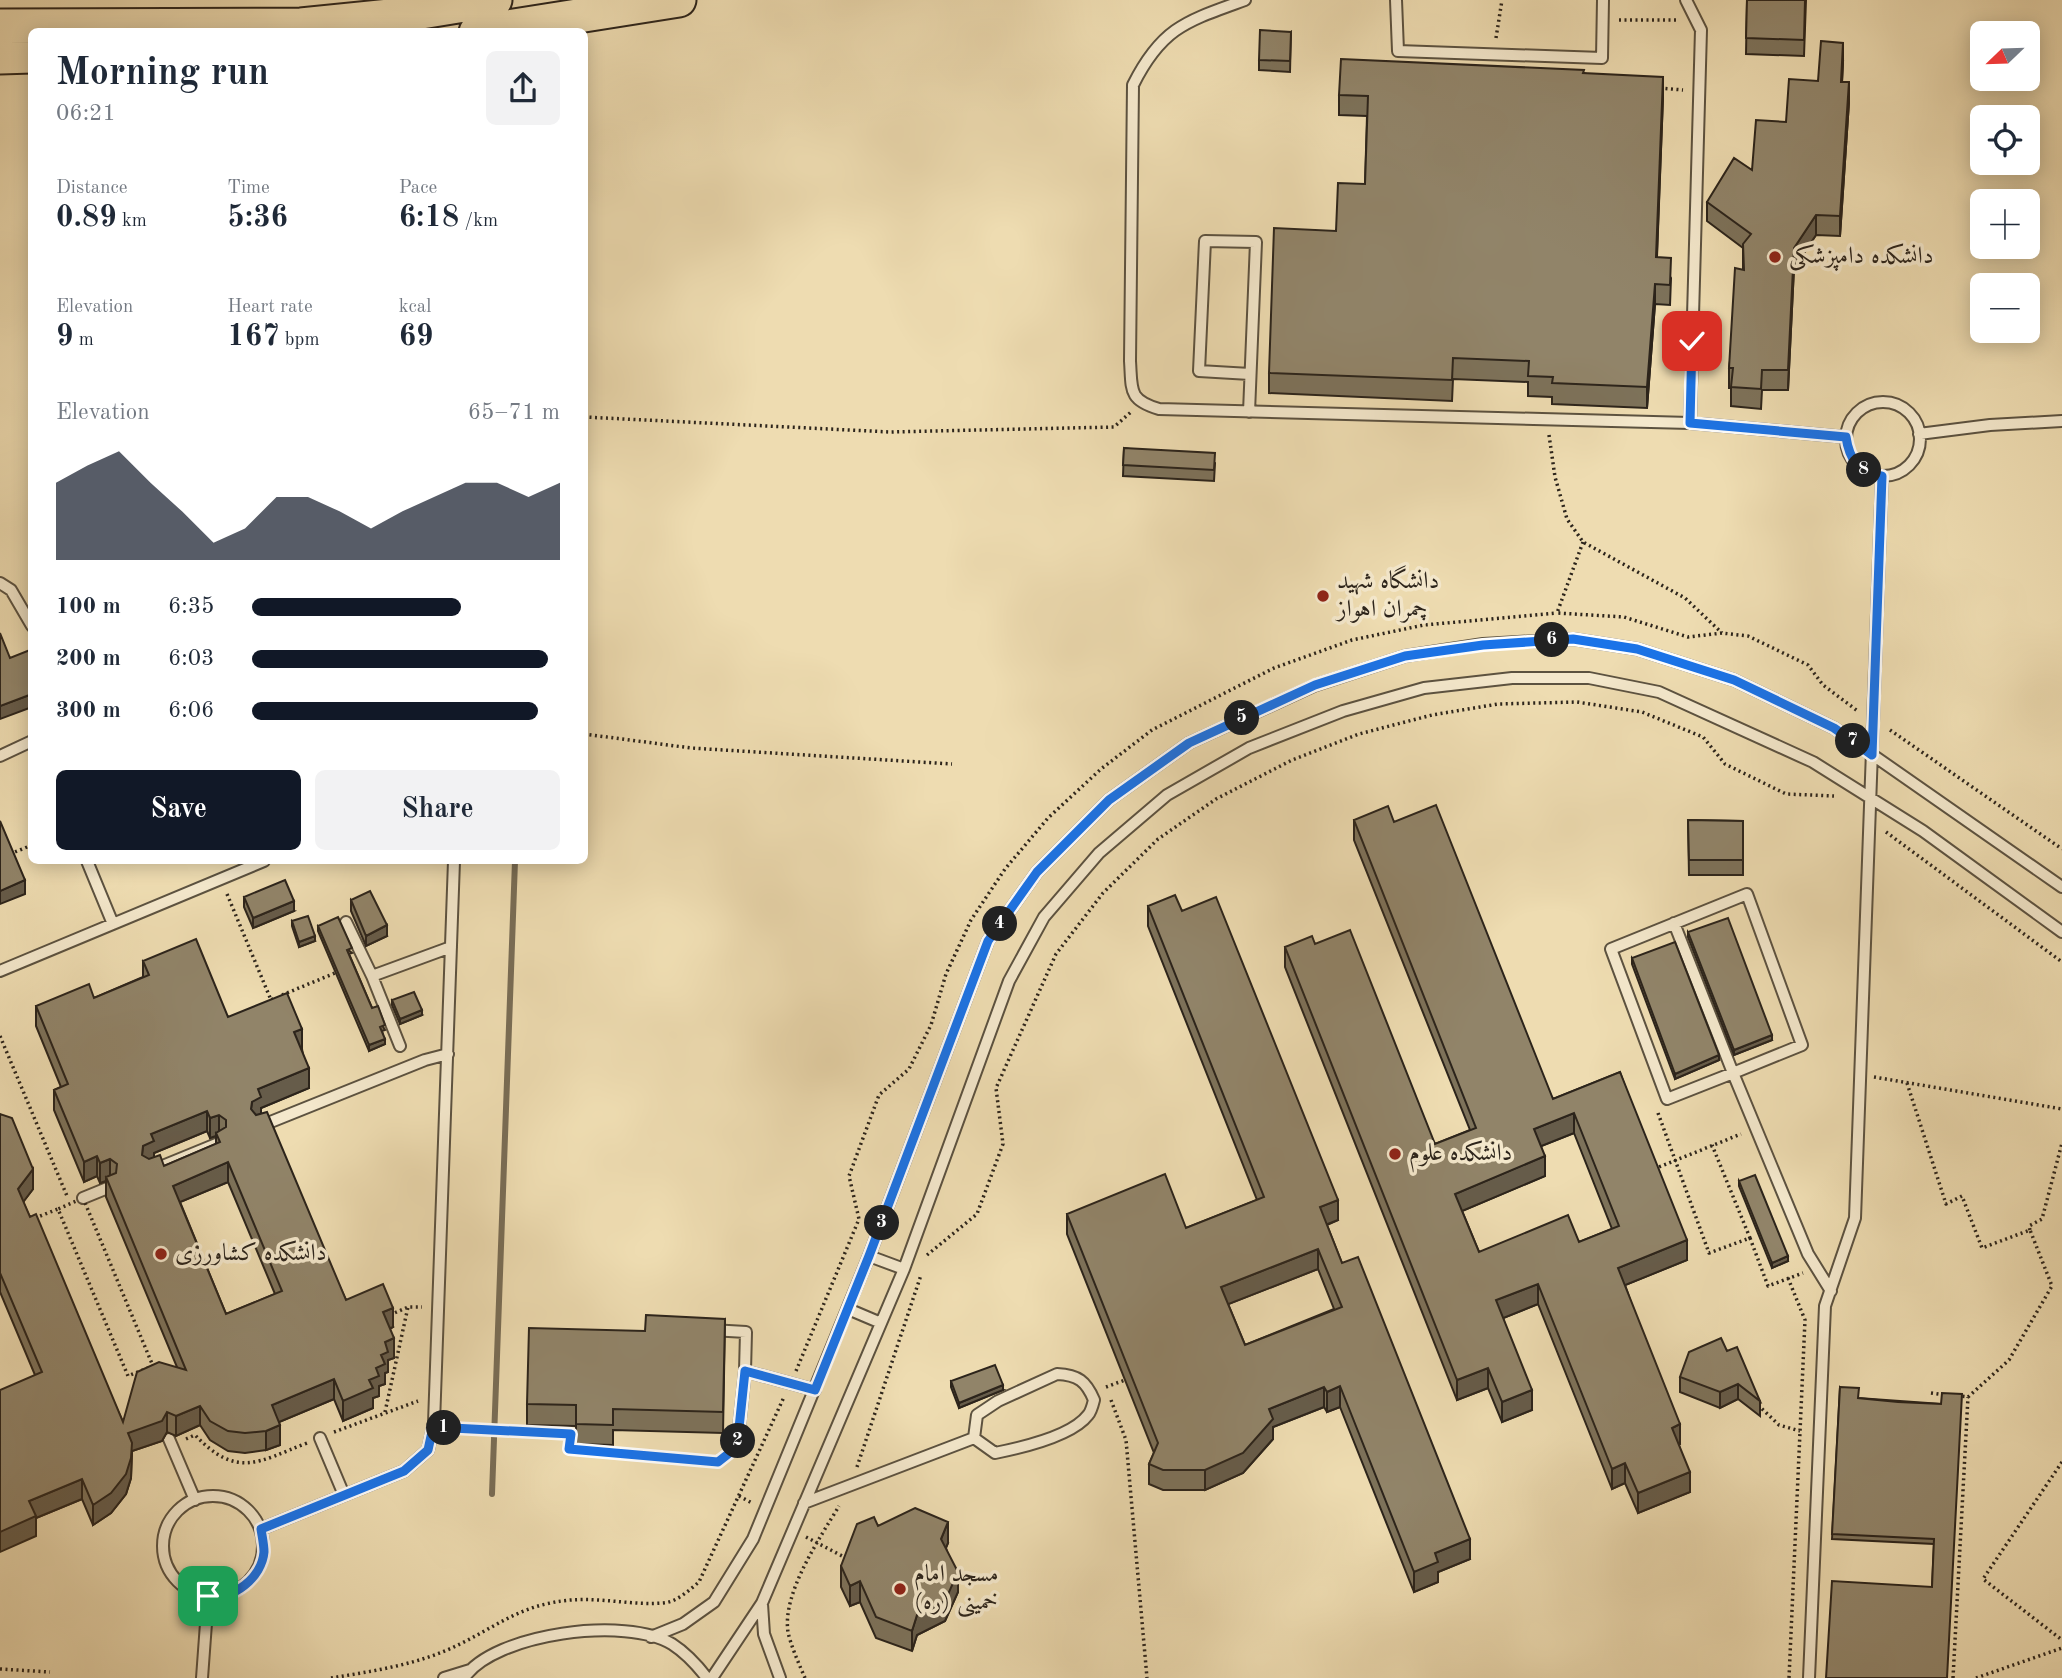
<!DOCTYPE html>
<html lang="en">
<head>
<meta charset="utf-8">
<style>
	body { margin:0; font-family:"Old Standard TT",Amiri,serif; background:#f2f2f3; color:#1f2937; height:100vh; display:flex; flex-direction:column; font-size:26px; white-space:nowrap }
	* { box-sizing:border-box; margin:0 }
	p { font-size:23px; color:#747a83 }
	.icon { flex:none; width:38px; height:38px; fill:none; stroke:currentColor; stroke-width:2; stroke-linecap:round; stroke-linejoin:round }
	.map { position:relative; flex:1; overflow:hidden }
	.side { position:absolute; left:28px; top:28px; width:560px; height:836px; display:flex; flex-direction:column; background:#fff; border-radius:10px; box-shadow:0 4px 18px #0003 }
	.side>* { flex:none }
	.needle { width:46px; rotate:247deg }
	.controls { position:absolute; left:1970px; top:21px; display:grid; gap:14px }
	.controls a { display:grid; place-items:center; width:70px; height:70px; border-radius:10px; background:#fff; box-shadow:0 4px 18px #0003; font-size:35px }
	.pin { position:absolute; display:grid; place-items:center; width:60px; height:60px; color:#fff; margin:-30px; border-radius:14px; box-shadow:0 4px 10px #0006 }
	.km { position:absolute; width:35px; height:35px; margin:-18px; border-radius:50%; background:#222; color:#fff; font-size:19px; line-height:35px; text-align:center }
	.round { display:grid; place-items:center; flex:none; width:74px; height:74px; border-radius:10px; background:#f2f2f3 }
	.headline { display:flex; align-items:center; justify-content:space-between; height:119px; padding:0 28px }
	h1 { font-size:38px; font-weight:800; line-height:52px }
	.stats { display:grid; grid-template-columns:repeat(3,1fr); gap:10px; height:119px; padding:7px 28px }
	.stats div { display:grid; align-content:center }
	.stats b { font-size:30px; font-weight:800 }
	.stats small { font-size:19px; font-weight:400 }
	.stats p { font-size:19px }
	.chart { height:196px; padding:14px 28px }
	.chart p { display:flex; justify-content:space-between }
	.chart svg { width:100%; height:126px; margin-top:7px; fill:#111827; opacity:.7 }
	.cta { display:flex; gap:14px; margin-top:auto; padding:14px 28px }
	.cta a { flex:1; height:80px; border-radius:10px; background:#111827; color:#fff; font-size:28px; font-weight:800; line-height:80px; text-align:center }
	.cta a+a { background:#f2f2f3; color:#1f2937 }
	ul { padding:0 28px; list-style:none; font-size:23px }
	li { display:grid; grid-template-columns:112px 84px 1fr; align-items:center; height:52px }
	li i { height:18px; border-radius:9px; background:#111827 }
	.map>svg:first-child { display:block }
	.lines { fill:none; stroke-linecap:round; stroke-linejoin:round }
	.stream { stroke:#796d56; stroke-width:6 }
	.lane-casing { stroke:#5c5240; stroke-width:14 }
	.primary-casing { stroke:#2c241b; stroke-width:37 }
	.path { stroke:#2c241b; stroke-width:3.5; stroke-dasharray:2 3.5; stroke-linecap:butt }
	.lane { stroke:#f4e8cc; stroke-width:10 }
	.primary { stroke:#eedcb1; stroke-width:33 }
	.wall { fill:#7d725a; stroke:#2c241b; stroke-width:2; fill-rule:evenodd }
	.shaded-wall { fill:#665c4a; stroke:#2c241b; stroke-width:2 }
	.building { fill:#918469; stroke:#2c241b; stroke-width:2; fill-rule:evenodd }
	.route-casing { stroke:#fff; stroke-width:14 }
	.route { stroke:#1a73e8; stroke-width:9 }
	.poi-dot { fill:#8f2418; stroke:#f4e8cc; stroke-width:2.5 }
	.labels { text-anchor:middle; dominant-baseline:central; stroke-width:7; stroke-linejoin:round; paint-order:stroke }
	.poi-label { font-size:24px; fill:#2c241b; stroke:#f4e8cc; text-anchor:start }
</style>
</head>
<body>
<div class="map">
<svg width="2062" height="1678" viewBox="0 0 2062 1678">
	<rect width="100%" height="100%" fill="#eedcb1"/>
	<filter id="stains"><feTurbulence type="fractalNoise" baseFrequency=".00286" numOctaves="4"/><feColorMatrix values="0 0 0 0 .2 0 0 0 0 .09 0 0 0 0 .02 0 0 0 .5 -.17"/></filter>
	<radialGradient id="worn" r=".72"><stop offset=".6" stop-color="#630" stop-opacity="0"/><stop offset="1" stop-color="#630" stop-opacity=".3"/></radialGradient>
	<g class="lines">
		<path class="stream" d="M492,1494L515,861"/>
		<defs>
			<path id="lane" d="M1245,0C1187,21 1162,27 1133,85L1130,361C1132,390 1128,400 1159,409L1690,423L1846,437
				M1396,0L1398,51L1602,58L1603,0
				M1686,0L1701,30L1690,423
				M1846 439a37 37 0 1 1 74 0a37 37 0 1 1-74 0Z
				M1249,412L1256,242L1205,241L1199,371L1250,374
				M1919,434L1990,425L2062,421
				M0,583L11,590L32,626
				M0,756L32,741
				M87,861L113,924
				M346,922L372,976L451,947
				M1674,923L1733,1073L1667,1099L1611,949L1747,894L1802,1045L1733,1073L1808,1254L1831,1291
				M0,971L264,861
				M372,976L400,1046
				M258,1127L425,1060L448,1054
				M153,1170L219,1143
				M83,1198L110,1187
				M869,1256L904,1269
				M848,1309L881,1323
				M711,1330L746,1332L745,1371
				M1057,1374C1078,1375 1086,1381 1094,1400C1093,1404 1091,1412 1088,1415C1072,1436 1020,1448 995,1453L974,1438L977,1415L998,1401Z
				M320,1438L344,1495
				M169,1439L195,1500
				M737,1447L745,1371L815,1390
				M163 1546a50 50 0 1 1 100 0a50 50 0 1 1-100 0Z
				M804,1503L974,1438
				M261,1529L404,1471L428,1450L434,1423L454,861
				M762,1604L764,1634L780,1678
				M651,1637L683,1624L714,1602L753,1539L869,1256L988,941L1037,872L1109,800L1189,743L1316,685L1405,656L1483,644L1573,639L1637,649L1734,680L1834,728L2062,887
				M202,1678L208,1596
				M444,1678L470,1670
				M464,1678C494,1633 627,1616 672,1644C686,1653 697,1665 707,1678
				M712,1678L762,1603L904,1269L1009,981L1044,917L1099,853L1167,795L1249,748L1343,711L1424,688L1512,678H1589L1659,692L1813,762L1923,831L2062,932
				M1809,1678L1825,1306L1855,1218L1882,476"/>
			<path id="primary" d="M0,26L301,25L409,14L495,0
				M476,32L679,0
				M0,57L32,56"/>
		</defs>
		<use href="#lane" class="lane-casing"/>
		<use href="#primary" class="primary-casing"/>
		<path class="path" d="M1619,20H1677
			M1496,38L1502,0
			M1660,88L1683,90
			M584,417L890,432L1114,427L1131,412
			M1549,435L1555,477L1567,519L1583,542L1685,598L1722,633
			M1583,542L1557,613L1624,617L1688,637L1722,633L1748,636L1808,665L1823,685L1859,712
			M1890,730L2062,849
			M584,734L691,748L952,764
			M1886,832L2062,962
			M10,854L32,845
			M227,894L271,1000L275,998
			M282,995L340,971
			M0,1036L67,1196
			M1874,1077L2062,1109
			M1907,1083L1946,1204L1962,1196L1982,1248L2030,1230L2052,1286L2009,1360L1968,1397L1960,1396
			M1658,1113L1709,1253L1750,1238L1712,1145
			M1654,1169L1741,1134
			M83,1198L153,1366L128,1376L58,1209Z
			M35,1218L58,1209
			M2030,1230L2029,1226L2042,1219L2062,1143
			M1750,1238L1768,1286L1803,1273
			M927,1255L977,1214L1003,1144L996,1088L1056,954L1103,893L1158,839L1216,799L1292,760L1359,734L1432,715L1498,704L1577,702L1642,712L1703,737L1725,764L1786,794L1834,796
			M1788,1278L1805,1320L1789,1678
			M390,1315L408,1307H422
			M796,1371L859,1219L849,1176L879,1095L909,1069L931,1025L946,974L971,920L1005,869L1048,818L1101,769L1152,730L1274,668L1352,640L1424,625L1557,613
			M1106,1387L1125,1380
			M1931,1393L1945,1395
			M1111,1400L1126,1440L1147,1678
			M1758,1405L1779,1425L1800,1431
			M385,1412L408,1307
			M449,1428L571,1434L569,1449L718,1462L726,1455
			M334,1432L418,1401
			M186,1439L195,1435C237,1479 258,1462 307,1443
			M2062,1462L1983,1579L2062,1640
			M857,1467L921,1275
			M739,1496L752,1503
			M806,1537L846,1558
			M0,1669L50,1672
			M331,1678C374,1671 421,1664 460,1644C489,1630 514,1611 546,1604C590,1593 623,1606 663,1603C677,1602 688,1591 699,1582L784,1397
			M805,1678C799,1664 791,1646 788,1632C782,1593 820,1538 839,1506
			M1953,1678L1968,1397
			M1976,1678L2062,1648"/>
		<use href="#lane" class="lane"/>
		<use href="#primary" class="primary"/>
	</g>
	<path class="wall" d="M1747,0H1806L1804,56L1746,54Z
		M1291,32L1290,72L1259,70V60Z
		M1843,62L1842,82L1849,102L1840,236L1816,235L1794,268L1788,390H1762L1761,409L1731,406V388H1729V368L1743,269V248L1707,221V202L1752,170L1818,81Z
		M1584,73L1663,97L1657,257L1671,278L1670,305L1655,304L1647,408L1552,404V397L1528,396V382L1453,379L1452,401L1269,393V373L1336,231L1365,184L1367,116L1339,115V95Z
		M1124,448L1215,463L1214,481L1123,476Z
		M1354,820L1394,822L1553,1099L1620,1072L1687,1260L1625,1285L1680,1444L1679,1445L1690,1492L1638,1513L1625,1483L1612,1489L1538,1304L1503,1318L1532,1410L1502,1422L1488,1388L1457,1400L1285,967V947L1315,944L1435,1144L1470,1130L1354,840ZM1574,1133L1612,1229L1579,1242L1479,1252L1462,1211L1545,1176L1541,1146Z
		M1688,820L1743,821V875H1689Z
		M244,897L294,911L253,928L244,907Z
		M351,900L387,936L366,946L351,911Z
		M1148,906L1182,911L1338,1220L1327,1225L1342,1263L1470,1559L1438,1572V1582L1414,1592L1340,1407L1327,1412L1324,1407L1273,1427V1439L1243,1473L1205,1490H1163L1149,1484V1464L1154,1453L1067,1234V1214L1186,1228L1257,1200L1148,926ZM1318,1269L1334,1309L1245,1345L1228,1304Z
		M292,921L315,941L299,947L292,926Z
		M318,926L352,953L349,954L372,1008L385,1030L382,1031L385,1044L369,1051L318,931Z
		M1688,932L1772,1040L1734,1055L1688,937Z
		M1632,958L1719,1060L1675,1079L1632,964Z
		M143,961L228,1017L302,1049L309,1088L261,1108V1114L346,1300L393,1327L390,1329L394,1358L388,1360V1372L385,1373V1384L379,1386V1396L373,1398V1408L343,1421L334,1399L279,1422L280,1445L266,1450L245,1453L228,1451L210,1440L200,1425L176,1436L167,1432L162,1441L132,1451L131,1478L126,1494L111,1513L93,1525L82,1499L36,1518V1536L35,1375L0,1292V1114L33,1189L23,1202L123,1422L177,1367L106,1197V1181L100,1183L97,1176L84,1182L54,1110V1090L61,1087L36,1026V1006L94,998L143,977ZM207,1131L210,1138L216,1136V1144L164,1166L154,1157V1153ZM228,1182L275,1294L226,1314L180,1202Z
		M392,1000L422,1015L400,1024L392,1005Z
		M1739,1181L1788,1261L1772,1268L1739,1186Z
		M725,1319L723,1433L613,1430V1445L576,1444V1426L527,1425V1404Z
		M1727,1351L1760,1401V1416L1738,1399L1720,1408L1680,1392V1377Z
		M951,1381L1003,1390L959,1408L951,1387Z
		M1840,1387L1858,1398L1941,1404L1947,1678L1932,1587L1934,1544L1832,1539Z
		M878,1526L948,1543L946,1548L958,1592L945,1621L917,1635L912,1651L876,1638L860,1602L850,1606L841,1587V1566Z"/>
	<path class="shaded-wall" d="M1843,43V62L1841,102V82Z
		M1663,77V97L1656,278V257Z
		M1849,82V102L1840,236V216Z
		M1816,215V235L1794,268L1788,390L1794,248Z
		M1655,284V304L1647,408V387Z
		M32,694V707L0,719V706Z
		M25,880V894L0,904V891Z
		M294,901V911L253,928V918Z
		M387,925V936L366,946V936Z
		M315,936V941L299,947V942Z
		M422,1010V1015L400,1024V1019Z
		M302,1029V1049L294,1052V1032Z
		M1772,1035V1040L1734,1055V1050Z
		M385,1039V1044L369,1051V1045Z
		M1719,1055V1060L1675,1079V1074Z
		M309,1068V1088L261,1108V1117L252,1122L251,1109L252,1102L258,1089Z
		M207,1111V1131L154,1153V1161L143,1166L142,1155L143,1146L151,1134Z
		M1574,1113V1133L1534,1149V1129Z
		M219,1115V1135L216,1133V1136L210,1138V1118Z
		M97,1156V1176L84,1182V1162Z
		M1545,1156V1176L1455,1214V1194Z
		M110,1159V1179L106,1177V1181L100,1183V1163Z
		M228,1162V1182L173,1205V1186Z
		M33,1169V1189L18,1209V1189Z
		M1338,1200V1220L1320,1227V1207Z
		M1687,1240V1260L1618,1288V1268Z
		M1318,1249V1269L1221,1307V1287Z
		M1788,1256V1261L1772,1268V1263Z
		M1538,1284V1304L1496,1321V1300Z
		M393,1308V1327L383,1331V1312Z
		M394,1338V1358L388,1360V1372L385,1373V1384L379,1386V1396L373,1398V1408L343,1421V1401L376,1368L385,1342Z
		M1488,1368V1388L1457,1400V1380Z
		M334,1379V1399L272,1425V1405Z
		M1738,1384V1399L1720,1408V1392Z
		M1003,1385V1390L959,1408V1403Z
		M1340,1386V1407L1327,1412V1392Z
		M1324,1387V1407L1273,1427V1439L1243,1473L1205,1490V1470L1269,1409Z
		M1532,1390V1410L1502,1422V1402Z
		M200,1406V1425L176,1436V1416Z
		M167,1412V1432L162,1441L132,1451L131,1478L126,1494L111,1513L93,1525V1505L128,1433Z
		M1680,1424V1444L1672,1448V1428Z
		M280,1425V1445L266,1450V1431Z
		M1625,1463V1483L1612,1489V1469Z
		M1690,1472V1492L1638,1513V1493Z
		M82,1479V1499L36,1518V1536L0,1552V1532L29,1501Z
		M948,1522V1543L941,1559V1539Z
		M1470,1539V1559L1438,1572V1582L1414,1592V1572L1435,1553Z
		M958,1572V1592L945,1621L917,1635L912,1651V1631L917,1615Z
		M860,1581V1602L850,1606V1586Z"/>
	<path class="building" d="M1747,0H1805L1804,40L1746,38Z
		M1260,30L1291,32L1290,61L1259,60Z
		M1821,41L1843,43L1841,82H1849L1840,216L1816,215L1794,248L1788,370H1762L1761,389L1731,387L1733,368H1729L1735,268L1744,270L1743,244L1751,234L1707,202L1734,158L1752,170L1756,120L1786,122L1789,79L1818,81Z
		M1341,59L1584,70L1583,73L1663,77L1656,257L1671,258L1670,285L1655,284L1647,387L1552,383L1553,377L1528,376L1529,361L1453,358L1452,380L1269,373L1274,228L1336,231L1338,183L1365,184L1368,96L1339,95Z
		M1124,448L1215,453L1214,470L1123,465Z
		M0,633L10,658L30,650L32,653V694L0,706Z
		M1436,805L1553,1099L1620,1072L1687,1240L1618,1268L1680,1424L1672,1428L1690,1472L1638,1493L1625,1463L1612,1469L1538,1284L1496,1300L1532,1390L1502,1402L1488,1368L1457,1380L1285,947L1312,936L1315,944L1350,930L1435,1144L1476,1128L1354,820L1388,806L1394,822ZM1574,1113L1619,1226L1579,1242L1568,1215L1479,1252L1455,1194L1545,1156L1534,1129Z
		M1688,820L1743,821V860H1689Z
		M0,821L25,880L0,891Z
		M285,880L294,901L253,918L244,897Z
		M370,891L387,925L366,936L351,900Z
		M1175,895L1182,911L1216,897L1338,1200L1320,1207L1342,1263L1358,1257L1470,1539L1435,1553L1438,1562L1414,1572L1340,1386L1327,1392L1324,1387L1269,1409L1273,1419L1243,1453L1205,1470H1163L1149,1464L1158,1443L1067,1214L1165,1174L1186,1228L1264,1197L1148,906ZM1318,1249L1342,1307L1245,1345L1221,1287Z
		M308,916L315,936L299,942L292,921Z
		M338,917L352,948L347,950L372,1008L378,1006L385,1025L380,1027L385,1039L369,1045L318,926Z
		M1728,918L1772,1035L1734,1050L1688,932Z
		M196,939L228,1017L287,993L302,1029L294,1032L309,1068L258,1089L261,1097L252,1102L251,1109L256,1115L267,1112L346,1300L383,1284L393,1308L383,1312L394,1338L385,1342L388,1352L381,1355L385,1364L376,1368L379,1376L369,1380L373,1388L343,1401L334,1379L272,1405L280,1425L266,1431L245,1433L228,1431L210,1421L200,1406L176,1416L167,1412L162,1421L128,1433L132,1443L131,1458L126,1474L111,1493L93,1505L82,1479L29,1501L36,1516L0,1532V1390L42,1372L0,1273V1114L12,1118L33,1169L18,1189L30,1217L36,1214L123,1422L137,1372L159,1362L186,1370L106,1177L116,1173L117,1164L110,1159L100,1163L97,1156L84,1162L54,1090L68,1084L36,1006L89,984L94,998L149,975L143,961ZM207,1111L210,1118L219,1115L226,1120V1127L216,1133L220,1142L164,1166L160,1155L149,1159L142,1155L143,1146L154,1141L151,1134ZM228,1162L282,1291L226,1314L173,1186Z
		M1675,942L1719,1055L1675,1074L1632,958Z
		M414,992L422,1010L400,1019L392,1000Z
		M1755,1175L1788,1256L1772,1263L1739,1181Z
		M646,1315L725,1319L723,1412L613,1409V1425L576,1424V1405L527,1404L529,1328L645,1331Z
		M1721,1338L1727,1351L1737,1347L1760,1401L1738,1384L1720,1392L1680,1377L1689,1352Z
		M995,1365L1003,1385L959,1403L951,1381Z
		M1840,1387L1859,1388L1858,1398L1898,1402L1941,1404L1942,1393L1962,1394L1947,1678H1826L1832,1581L1932,1587L1934,1539L1832,1534Z
		M915,1508L948,1522L941,1539L958,1572L945,1601L917,1615L912,1631L876,1617L860,1581L850,1586L841,1566L857,1524L874,1517L878,1526Z"/>
	<g class="lines">
		<defs>
			<path id="route" d="M208,1596C233,1601 262,1577 264,1552C264,1545 262,1536 261,1529L404,1471L428,1450L433,1427L571,1434L569,1449L718,1462L737,1447L745,1371L815,1390L869,1256L988,941L1037,872L1109,800L1189,743L1315,685L1405,656L1483,645L1573,639L1637,649L1734,680L1834,728L1872,755L1882,476C1859,475 1849,458 1846,437L1690,423L1692,341"/>
		</defs>
		<use href="#route" class="route-casing"/>
		<use href="#route" class="route"/>
	</g>
	<g class="poi-dot">
		<circle cx="1775" cy="257" r="7"/>
		<circle cx="1323" cy="596" r="7"/>
		<circle cx="1395" cy="1154" r="7"/>
		<circle cx="161" cy="1254" r="7"/>
		<circle cx="900" cy="1589" r="7"/>
	</g>
	<g class="labels">
		<g class="poi-label">
			<text x="1789" y="257">دانشکده دامپزشکی</text>
			<text x="1337" y="582">دانشگاه شهید<tspan x="1337" dy="28">چمران اهواز</tspan></text>
			<text x="1409" y="1154">دانشکده علوم</text>
			<text x="175" y="1254">دانشکده کشاورزی</text>
			<text x="914" y="1575">مسجد امام<tspan x="914" dy="28">خمینی (ره)</tspan></text>
		</g>
	</g>
	<rect width="100%" height="100%" filter="url(#stains)"/>
	<rect width="100%" height="100%" fill="url(#worn)"/>
</svg>
<div class="controls">
<a><svg class="needle" viewBox="-14 -14 28 28"><path d="M0-13l5 13h-10z" fill="#e53935"/><path d="M0 13l5-13h-10z" fill="#747a83"/></svg></a>
<a><svg class="icon" aria-label="locate" viewBox="0 0 24 24"><circle cx="12" cy="12" r="6"/><path d="M12 2v4M12 18v4M2 12h4M18 12h4"/></svg></a>
<a>+</a>
<a>−</a>
</div>
<div class="pin" style="left:208px;top:1596px;background:#1e9e55"><svg class="icon" aria-label="arrive" viewBox="0 0 24 24"><path d="M6 21V4h12l-3 4 3 4H6"/></svg></div>
<div class="pin" style="left:1692px;top:341px;background:#d93025"><svg class="icon" aria-label="check" viewBox="0 0 24 24"><path d="M5 12l5 5 9-10"/></svg></div>
<b class="km" style="left:444px;top:1428px">1</b>
<b class="km" style="left:738px;top:1441px">2</b>
<b class="km" style="left:882px;top:1223px">3</b>
<b class="km" style="left:1000px;top:924px">4</b>
<b class="km" style="left:1242px;top:718px">5</b>
<b class="km" style="left:1552px;top:640px">6</b>
<b class="km" style="left:1853px;top:741px">7</b>
<b class="km" style="left:1864px;top:470px">8</b>
<section class="side">
<div class="headline"><div><h1>Morning run</h1><p>06:21</p></div><a class="round"><svg class="icon" aria-label="share" viewBox="0 0 24 24"><path d="M12 15V3M7 8l5-5 5 5M5 13v7h14v-7"/></svg></a></div>
<div class="stats">
<div><p>Distance</p><b>0.89<small> km</small></b></div>
<div><p>Time</p><b>5:36</b></div>
<div><p>Pace</p><b>6:18<small> /km</small></b></div>
</div>
<div class="stats">
<div><p>Elevation</p><b>9<small> m</small></b></div>
<div><p>Heart rate</p><b>167<small> bpm</small></b></div>
<div><p>kcal</p><b>69</b></div>
</div>
<div class="chart"><p><span>Elevation</span>65–71 m</p>
<svg viewBox="0 0 160 44" preserveAspectRatio="none"><path d="M0 44V17L10 11L20 6L30 17L40 27L50 38L60 33L70 22L80 22L90 27L100 33L110 27L120 22L130 17L140 17L150 22L160 17V44z"/></svg>
</div>
<ul>
<li><b>100 m</b>6:35<i style="width:68%"></i></li>
<li><b>200 m</b>6:03<i style="width:96%"></i></li>
<li><b>300 m</b>6:06<i style="width:93%"></i></li>
</ul>
<div class="cta"><a>Save</a><a>Share</a></div>
</section>
</div>
</body>
</html>
